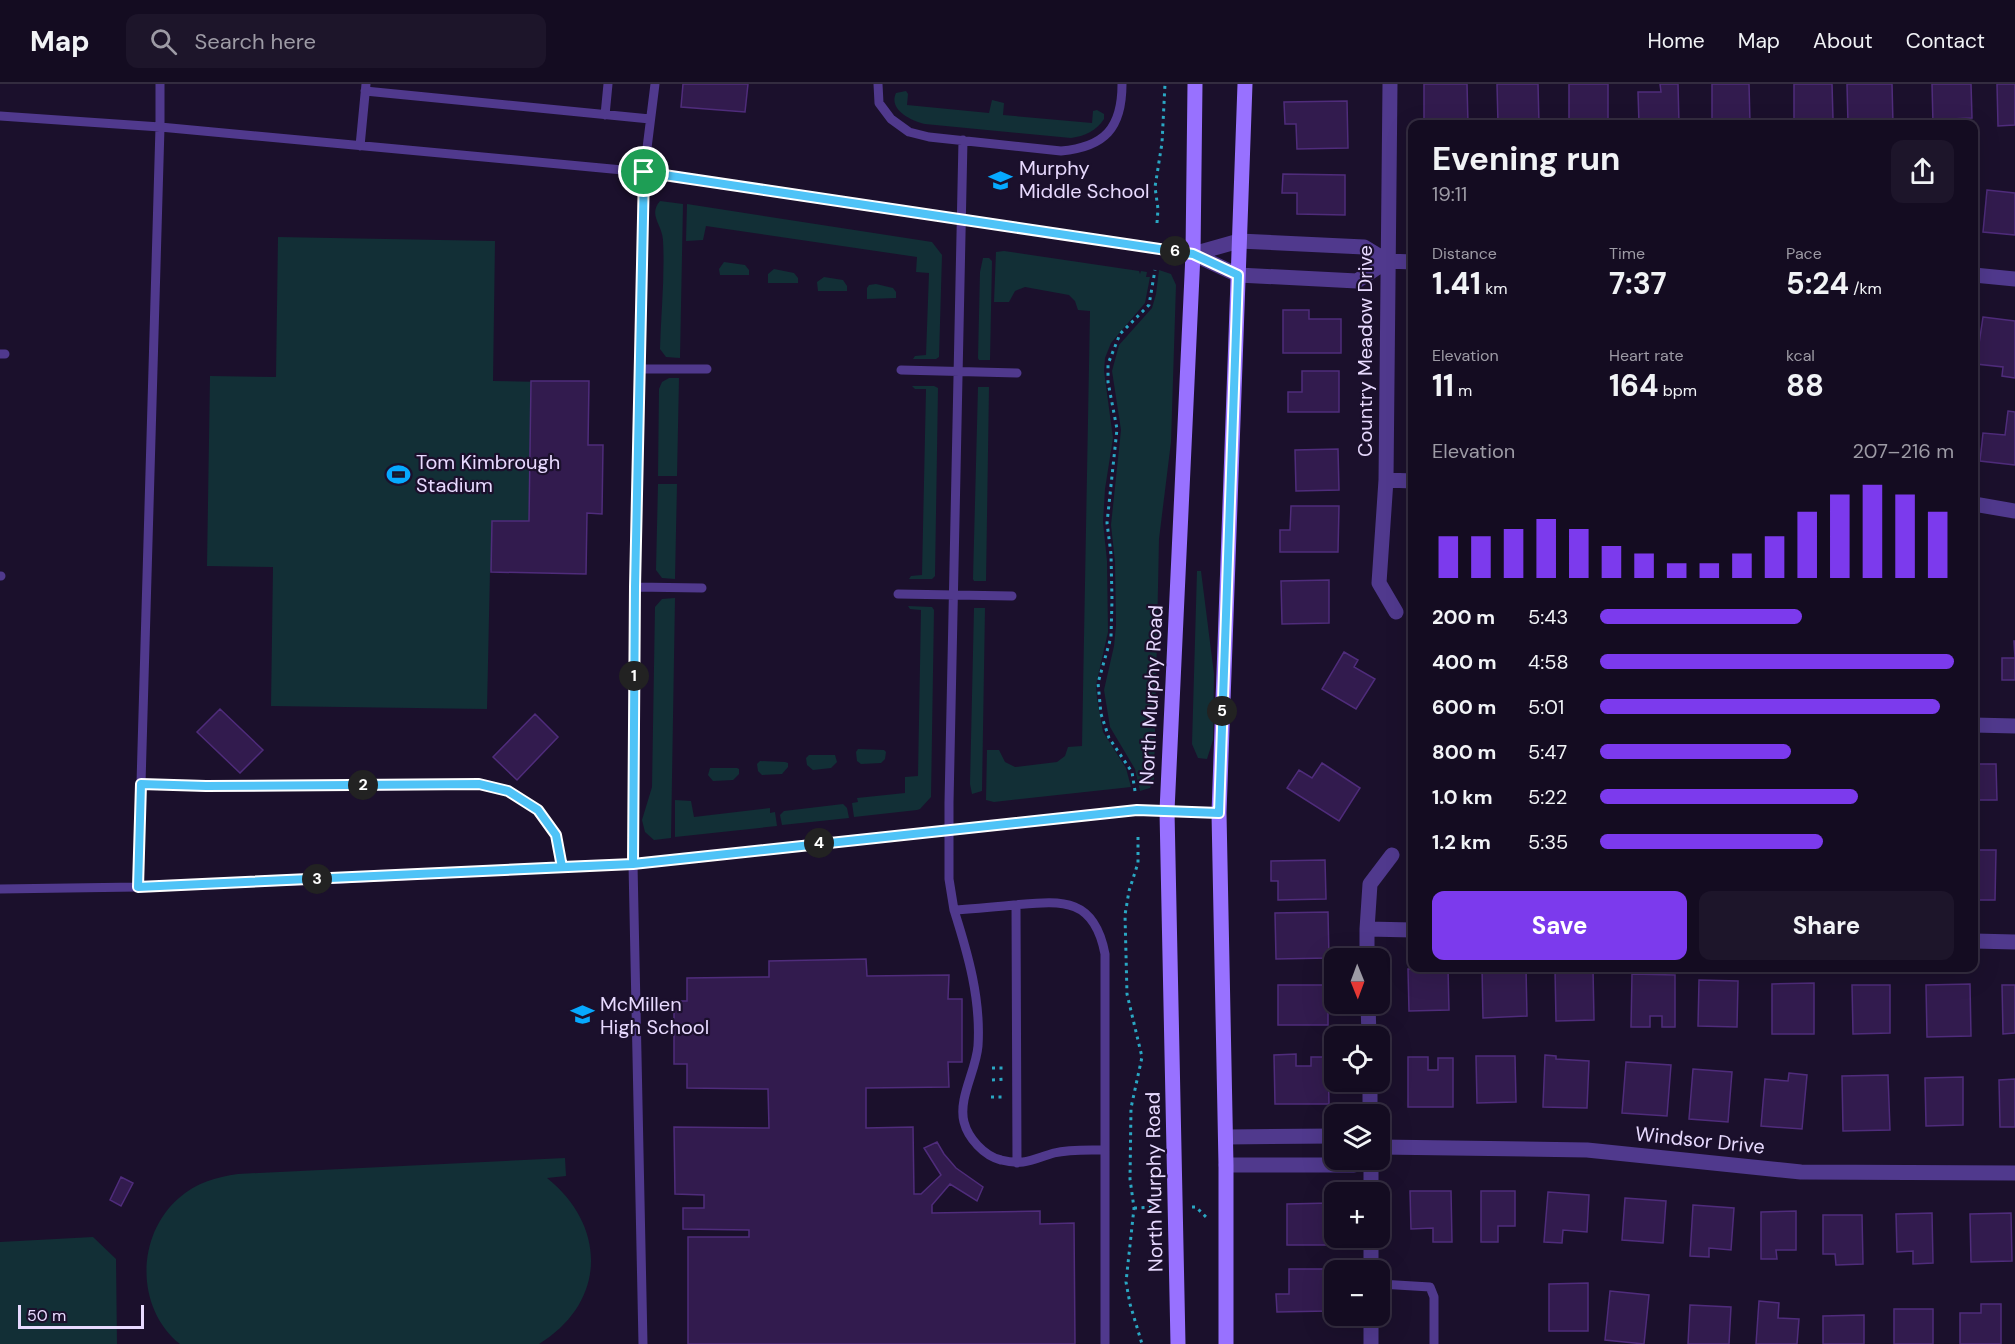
<!DOCTYPE html>
<html lang="en">
<head>
<meta charset="utf-8">
<style>
	body { margin:0; font-family:"DM Sans",sans-serif; background:#1d152a; color:#f1f3f6; height:100vh; display:flex; flex-direction:column; font-size:22px; white-space:nowrap }
	* { box-sizing:border-box; margin:0 }
	p { font-size:20px; color:#9d9ba5 }
	.icon { flex:none; width:33px; height:33px; fill:none; stroke:currentColor; stroke-width:2; stroke-linecap:round; stroke-linejoin:round }
	.map { position:relative; flex:1; overflow:hidden }
	.panel { position:absolute; left:1408px; top:36px; width:570px; height:852px; display:flex; flex-direction:column; background:#140c21; border-radius:12px; box-shadow:0 6px 24px #0002,0 0 0 2px #332c3f }
	.panel>* { flex:none }
	.needle { width:39px; rotate:179deg }
	.buttons { position:absolute; left:1324px; top:864px; display:grid; gap:12px }
	.buttons a { display:grid; place-items:center; width:66px; height:66px; border-radius:12px; background:#140c21; box-shadow:0 6px 24px #0002,0 0 0 2px #332c3f; font-size:30px }
	.scale { position:absolute; left:18px; bottom:15px; width:126px; box-sizing:border-box; padding-left:6px; border:3px solid #e8daff; border-top:0; font-size:16px; line-height:21px; white-space:nowrap; color:#e8daff; -webkit-text-stroke:4px #1b102c; paint-order:stroke }
	.pin { position:absolute; display:grid; place-items:center; width:51px; height:51px; color:#fff; margin:-26px; border:3px solid #fff; border-radius:50%; box-shadow:0 2px 6px #0007 }
	.km { position:absolute; width:30px; height:30px; margin:-15px; border-radius:50%; background:#222; color:#fff; font-size:16px; line-height:30px; text-align:center }
	.round { display:grid; place-items:center; flex:none; width:63px; height:63px; border-radius:12px; background:#1d152a }
	.summary { display:flex; align-items:center; justify-content:space-between; height:102px; padding:0 24px }
	h1 { font-size:33px; font-weight:700; line-height:45px }
	.stats { display:grid; grid-template-columns:repeat(3,1fr); gap:9px; height:102px; padding:6px 24px }
	.stats div { display:grid; align-content:center }
	.stats b { font-size:30px; font-weight:700 }
	.stats small { font-size:16px; font-weight:400 }
	.stats p { font-size:16px }
	.chart { height:168px; padding:12px 24px }
	.chart p { display:flex; justify-content:space-between }
	.chart svg { width:100%; height:108px; margin-top:6px; stroke:#7c3aed; stroke-width:6 }
	.cta { display:flex; gap:12px; margin-top:auto; padding:12px 24px }
	.cta a { flex:1; height:69px; border-radius:12px; background:#7c3aed; color:#fff; font-size:24px; font-weight:700; line-height:69px; text-align:center }
	.cta a+a { background:#1d152a; color:#f1f3f6 }
	ul { padding:0 24px; list-style:none; font-size:20px }
	li { display:grid; grid-template-columns:96px 72px 1fr; align-items:center; height:45px }
	li i { height:15px; border-radius:8px; background:#7c3aed }
	header { display:flex; align-items:center; gap:36px; box-sizing:border-box; height:84px; padding:0 30px; background:#140c21; border-bottom:2px solid #332c3f }
	header strong { font-size:28px }
	nav { display:flex; gap:33px; margin-inline-start:auto; font-size:21px }
	.search { width:420px; height:54px; background:#1d152a; display:flex; align-items:center; gap:15px; box-sizing:border-box; padding:0 21px; border-radius:12px; color:#9d9ba5; font-size:22px }
	.map>svg:first-child { display:block }
	.green { fill:#122f36 }
	.building { fill:#321b4e; stroke:#4f2c7b; stroke-width:1.5 }
	.lines { fill:none; stroke-linecap:round; stroke-linejoin:round }
	.path { stroke:#2aa7c3; stroke-width:3; stroke-dasharray:3 4.5; stroke-linecap:butt }
	.service { stroke:#50398d; stroke-width:9 }
	.minor { stroke:#50398d; stroke-width:15 }
	.secondary { stroke:#9871ff; stroke-width:15 }
	.route-casing { stroke:#fff; stroke-width:12 }
	.route { stroke:#4fc3f7; stroke-width:8 }
	.labels { text-anchor:middle; dominant-baseline:central; stroke-width:4.5; stroke-linejoin:round; paint-order:stroke }
	.poi-label { font-size:20px; fill:#e8daff; stroke:#1b102c; text-anchor:start }
	.street-label { font-size:20px; fill:#e8daff; stroke:#1b102c }
</style>
</head>
<body>
<header>
<strong>Map</strong>
<div class="search"><svg class="icon" aria-label="search" viewBox="0 0 24 24"><circle cx="10" cy="10" r="6"/><path d="M15 15l6 6"/></svg>Search here</div>
<nav><a>Home</a><a>Map</a><a>About</a><a>Contact</a></nav>
</header>
<div class="map">
<svg width="2015" height="1260" viewBox="0 0 2015 1260">
	<rect width="100%" height="100%" fill="#1b102c"/>
	<path class="green" d="M906,7L908,10L907,21L989,29L992,16L1004,19L1003,31L1092,39L1093,27L1097,26L1104,30V35C1096,47 1085,52 1071,54L925,40C912,37 888,26 896,9Z
		M660,117L683,120L680,274L666,273L660,265C661,229 665,192 663,156C662,140 648,131 660,117Z
		M687,120L932,158L942,171L939,273L936,275H913L915,272L926,271L929,189L916,188L917,173L706,142L703,156L686,157Z
		M278,153L495,157L493,297L589,299L586,490L490,486L487,625L271,622L273,483L207,482L210,292L276,293Z
		M1004,167L1139,187L1140,190L1141,187L1147,188L1146,193H1150L1145,219L1111,259L1105,274L1104,287L1113,354L1105,405L1103,438L1107,477L1108,548L1096,601L1097,614L1103,648L1126,684L1131,703L994,718L986,716L987,666H999L1005,678L1015,683L1057,678L1065,672L1068,663L1082,662L1090,227L1078,226L1075,217L1069,211L1025,203L1015,207L1009,218H994L996,168Z
		M983,174H989L992,177L990,276H979L978,274L980,188Z
		M724,178L745,181L749,186V191H720L719,185Z
		M774,185L794,189L798,194V199H768V190Z
		M1159,186L1171,190L1176,201L1171,358L1159,455L1154,695L1150,704L1140,707L1135,685L1110,643L1104,606L1114,562L1116,541L1115,478L1111,441L1121,346L1112,287L1119,261L1152,224L1156,210Z
		M824,193L843,196L847,202V207H818L817,198Z
		M876,200L893,204L896,208V214L867,215V204L869,201Z
		M669,294H679L677,392H658L659,305L662,298Z
		M912,302H934L938,304L935,492L932,495H909L911,492L922,491L926,305H915Z
		M978,303H989L986,497H974L973,495Z
		M658,400H677L675,495L662,494L656,486Z
		M1197,487H1201L1214,590L1213,656L1207,675L1198,674L1192,660Z
		M675,514L671,754L654,756L645,748L642,736L652,703L655,523L662,515Z
		M908,522L932,523L934,526L931,713L920,725L917,726L854,733L852,719L858,718L857,714L905,709V693L918,692L921,526L910,525Z
		M974,524H985L982,707L972,710L970,700Z
		M858,665L884,666L886,668L885,675L881,679L861,680L857,677L856,668Z
		M809,671H835L837,678L831,684L813,686L807,681L806,674Z
		M760,677L785,678L788,679V683L782,690L762,691L758,687L757,680Z
		M710,684H737L739,685V690L733,696L713,697L708,691Z
		M675,716L691,717L694,733L770,724V729L775,728L777,742L675,753Z
		M843,720L847,724L849,734L782,741L780,731L784,727Z
		M565,1074L566,1092L547,1094C607,1142 607,1218 539,1260H180C135,1224 136,1151 179,1114C196,1099 216,1093 238,1090Z
		M93,1153L116,1175L117,1260H0V1158Z"/>
	<path class="building" d="M683,0H748L745,28L681,23Z
		M1424,0H1467L1468,40H1424Z
		M1497,0H1538L1539,40H1498Z
		M1569,0H1608V40H1569Z
		M1660,0H1678L1679,40H1639L1638,8H1661Z
		M1712,0H1749L1750,39L1712,40Z
		M1794,0H1832L1833,35L1794,36Z
		M1847,0H1892L1893,40H1848Z
		M1932,0H1971L1972,34L1951,35V40H1933Z
		M1997,0H2015V41L1998,42Z
		M1347,17L1348,64L1297,65L1296,40H1285L1284,18Z
		M1283,90L1345,91V131L1297,130V109H1282Z
		M1987,106L2015,109V151L1983,148Z
		M1283,226H1309V235H1341V269H1283Z
		M1983,233L2015,237V294L2002,292L2003,283L1976,280Z
		M1302,287H1339V328H1288V308H1302Z
		M531,297H589L588,361H603L602,430L587,429L586,490L491,488L492,437H529Z
		M2008,327L2015,328V381L1980,377L1983,349L2005,351Z
		M1338,365L1339,406L1296,407L1295,366Z
		M1291,422H1339L1338,468H1280V446H1290Z
		M1329,496V539L1282,540L1281,497Z
		M2014,557H2015V596H2002V574H2015Z
		M1344,568L1358,576L1354,583L1375,595L1356,625L1322,605Z
		M220,625L263,666L240,689L197,648Z
		M535,630L558,653L517,696L493,673Z
		M1322,679L1360,704L1339,737L1287,704L1299,686L1312,694Z
		M1974,680H1996L1997,716H1974Z
		M1975,766H1996L1995,816H1974Z
		M1325,776L1326,815L1278,816V797H1271V777Z
		M1328,828L1329,874L1276,875L1275,829Z
		M866,875L867,892L949,891L948,915H962V978H948L949,1003L866,1004V1044L913,1043L914,1110H921L941,1091L924,1064L937,1058L944,1070L956,1084L983,1103L977,1117L950,1100L932,1121V1129L1040,1127V1140L1074,1139L1075,1260H688V1153H749V1146L683,1145V1124H704V1111L675,1110L674,1043L769,1044L768,1005L687,1004V980H674V917H687V894L769,893V877Z
		M1448,884L1449,926L1409,927L1408,885Z
		M1482,884H1526L1527,932L1483,934Z
		M1555,885H1593L1594,936L1556,937Z
		M1632,890L1675,891V943H1662V932H1650V943H1631Z
		M1699,896L1738,897L1737,943L1698,942Z
		M1814,899V950H1772V900Z
		M1970,900L1971,952L1927,953L1926,901Z
		M1278,901H1328V941H1278Z
		M1852,901H1890V949L1853,950Z
		M2002,901H2015V949L2003,950Z
		M1296,970V982H1311V973H1328L1329,1020H1275L1274,971Z
		M1545,971L1556,972V975L1589,977L1587,1024L1543,1023Z
		M1476,972H1515L1516,1018L1477,1019Z
		M1408,973H1428V986H1438V974H1453V1023H1408Z
		M1626,978L1671,981L1667,1032L1622,1029Z
		M1693,985L1732,988L1728,1038L1689,1035Z
		M1789,989L1807,991L1802,1045L1761,1042L1765,995L1788,997Z
		M1888,991L1890,1046L1843,1047L1842,992Z
		M1963,993V1041L1926,1042L1925,994Z
		M2015,995V1043H2000L1999,996Z
		M121,1093L133,1099L121,1122L110,1116Z
		M1410,1107H1451L1452,1158H1433V1144L1411,1145Z
		M1481,1107H1515V1142H1498V1158H1481Z
		M1548,1108L1589,1111L1587,1148L1563,1146L1562,1159L1544,1158Z
		M1625,1114L1666,1117L1663,1159L1622,1156Z
		M1330,1119V1161H1287V1120Z
		M1693,1121L1734,1124L1731,1166L1709,1164V1173L1690,1172Z
		M1796,1127V1166H1776L1777,1175H1761V1128Z
		M1932,1129L1933,1179L1913,1180V1167L1897,1168L1896,1130Z
		M2011,1129L2012,1177L1971,1178L1970,1130Z
		M1823,1131H1862L1863,1180L1836,1181L1835,1170H1823Z
		M1289,1185H1328V1227L1277,1228L1276,1210H1289Z
		M1588,1199V1247H1549V1200Z
		M1610,1207L1649,1211L1644,1260L1605,1256Z
		M1759,1217L1779,1219L1778,1234L1799,1235L1797,1260H1756Z
		M1981,1220H2001V1260H1960V1229H1981Z
		M1690,1221L1731,1223L1729,1260H1688Z
		M1894,1225H1933V1260H1894Z
		M1864,1231V1260H1823V1232Z"/>
	<g class="lines">
		<path class="path" d="M1157,139L1158,125L1155,103L1162,59L1165,0
			M1135,707L1132,688L1109,654L1101,630L1098,599L1111,553L1112,516L1111,470L1107,439L1117,345L1108,298V280L1120,250L1149,221L1155,186
			M1138,753V779L1129,807L1125,831L1127,910L1142,973L1131,1024L1130,1095L1134,1124L1126,1198L1130,1220L1142,1260
			M992,984H1003
			M992,996L1006,995
			M991,1013H1004
			M1192,1123H1196L1209,1136
			M1134,1124L1159,1123"/>
		<path class="service" d="M878,0L879,19L891,35L909,48L929,53L1061,67C1105,63 1122,44 1122,0
			M365,7L650,35
			M605,31L608,0
			M0,32L160,43L644,88L1193,170
			M963,56L949,719V795L954,826C974,825 994,823 1014,821C1061,817 1094,812 1105,870V1260
			M360,62L366,0
			M0,270H5
			M640,285H707
			M901,286L1017,289
			M0,492H1
			M635,503L702,504
			M898,510L1012,512
			M141,700L205,703L479,701L508,707L538,726L556,751L562,783
			M138,803L160,43V0
			M0,805L138,803L340,795L633,780L1137,726L1219,729
			M1016,821L1017,1079
			M954,826C968,870 981,915 978,962C976,987 958,1014 964,1038C968,1054 984,1072 1001,1076C1024,1082 1033,1075 1054,1069C1070,1065 1088,1066 1105,1066
			M1380,1200L1430,1203L1434,1213V1260
			M643,1260L633,780L635,503L644,88L655,0"/>
		<path class="minor" d="M1390,0L1386,396L1379,499L1396,528
			M1193,170L1239,157L1364,163L1387,177L1413,178
			M1193,170L1238,191L1357,197L1387,177
			M1974,191L2015,195
			M1386,396L1413,397
			M1974,420L2015,427
			M1974,641L2015,642
			M1367,845L1413,846
			M1974,857L2015,858
			M1367,874V845L1370,800L1392,771
			M1368,920L1369,952
			M1370,998V1030
			M1226,1053L1335,1052
			M1380,1063L1587,1066L1801,1088L2015,1089
			M1371,1076V1108
			M1226,1081H1354L1359,1076
			M1371,1154V1186
			M1371,1232V1260"/>
		<path class="secondary" d="M1178,1260L1167,727L1193,170L1195,0
			M1226,1260V1081L1219,729L1245,0"/>
	</g>
	<g class="lines">
		<defs>
			<path id="route" d="M644,88L635,503L633,780L562,783L556,751L538,726L508,707L479,700L206,702L141,700L138,803L633,780L1137,726L1219,729L1238,191L1193,170L644,88"/>
		</defs>
		<use href="#route" class="route-casing"/>
		<use href="#route" class="route"/>
	</g>
	<defs>
		<symbol id="school-bare" viewBox="-9 -9 18 18"><path d="M0-5L7-2L0 1L-7-2ZM-4 1L0 2.5L4 1V4Q0 6-4 4Z" fill="#06a9ff" stroke="#1b102c" stroke-width="2.5" paint-order="stroke"/></symbol>
		<symbol id="stadium-bare" viewBox="-9 -9 18 18"><path d="M0-5a6.5 5 0 1 0 0 10a6.5 5 0 1 0 0-10ZM-3.5-1.8h7v3.6h-7Z" fill="#06a9ff" stroke="#1b102c" stroke-width="2.5" paint-order="stroke"/></symbol>
	</defs>
	<g fill-rule="evenodd">
		<use href="#school-bare" x="984" y="80" width="33" height="33"/>
		<use href="#stadium-bare" x="382" y="374" width="33" height="33"/>
		<use href="#school-bare" x="566" y="914" width="33" height="33"/>
	</g>
	<g class="labels">
		<g class="poi-label">
			<text x="1019" y="84">Murphy<tspan x="1019" dy="23">Middle School</tspan></text>
			<text x="416" y="378">Tom Kimbrough<tspan x="416" dy="23">Stadium</tspan></text>
			<text x="600" y="920">McMillen<tspan x="600" dy="23">High School</tspan></text>
		</g>
		<g class="street-label">
			<text transform="translate(1365 267) rotate(-90)">Country Meadow Drive</text>
			<text transform="translate(1151 611) rotate(-87)">North Murphy Road</text>
			<text transform="translate(1700 1056) rotate(6)">Windsor Drive</text>
			<text transform="translate(1154 1098) rotate(-91)">North Murphy Road</text>
		</g>
	</g>
</svg>
<div class="buttons">
<a><svg class="needle" viewBox="-14 -14 28 28"><path d="M0-13l5 13h-10z" fill="#e53935"/><path d="M0 13l5-13h-10z" fill="#9d9ba5"/></svg></a>
<a><svg class="icon" aria-label="locate" viewBox="0 0 24 24"><circle cx="12" cy="12" r="6"/><path d="M12 2v4M12 18v4M2 12h4M18 12h4"/></svg></a>
<a><svg class="icon" aria-label="layers" viewBox="0 0 24 24"><path d="M12 4l9 5-9 5-9-5zM3 14l9 5 9-5"/></svg></a>
<a>+</a>
<a>−</a>
</div>
<div class="scale">50 m</div>
<div class="pin" style="left:644px;top:88px;background:#1e9e55"><svg class="icon" aria-label="arrive" viewBox="0 0 24 24"><path d="M6 21V4h12l-3 4 3 4H6"/></svg></div>
<b class="km" style="left:634px;top:592px">1</b>
<b class="km" style="left:363px;top:701px">2</b>
<b class="km" style="left:317px;top:795px">3</b>
<b class="km" style="left:819px;top:759px">4</b>
<b class="km" style="left:1222px;top:627px">5</b>
<b class="km" style="left:1175px;top:167px">6</b>
<section class="panel">
<div class="summary"><div><h1>Evening run</h1><p>19:11</p></div><a class="round"><svg class="icon" aria-label="share" viewBox="0 0 24 24"><path d="M12 15V3M7 8l5-5 5 5M5 13v7h14v-7"/></svg></a></div>
<div class="stats">
<div><p>Distance</p><b>1.41<small> km</small></b></div>
<div><p>Time</p><b>7:37</b></div>
<div><p>Pace</p><b>5:24<small> /km</small></b></div>
</div>
<div class="stats">
<div><p>Elevation</p><b>11<small> m</small></b></div>
<div><p>Heart rate</p><b>164<small> bpm</small></b></div>
<div><p>kcal</p><b>88</b></div>
</div>
<div class="chart"><p><span>Elevation</span>207–216 m</p>
<svg viewBox="0 0 160 44" preserveAspectRatio="none"><path d="M5 44V27M15 44V27M25 44V24M35 44V20M45 44V24M55 44V31M65 44V34M75 44V38M85 44V38M95 44V34M105 44V27M115 44V17M125 44V10M135 44V6M145 44V10M155 44V17"/></svg>
</div>
<ul>
<li><b>200 m</b>5:43<i style="width:57%"></i></li>
<li><b>400 m</b>4:58<i style="width:100%"></i></li>
<li><b>600 m</b>5:01<i style="width:96%"></i></li>
<li><b>800 m</b>5:47<i style="width:54%"></i></li>
<li><b>1.0 km</b>5:22<i style="width:73%"></i></li>
<li><b>1.2 km</b>5:35<i style="width:63%"></i></li>
</ul>
<div class="cta"><a>Save</a><a>Share</a></div>
</section>
</div>
</body>
</html>
